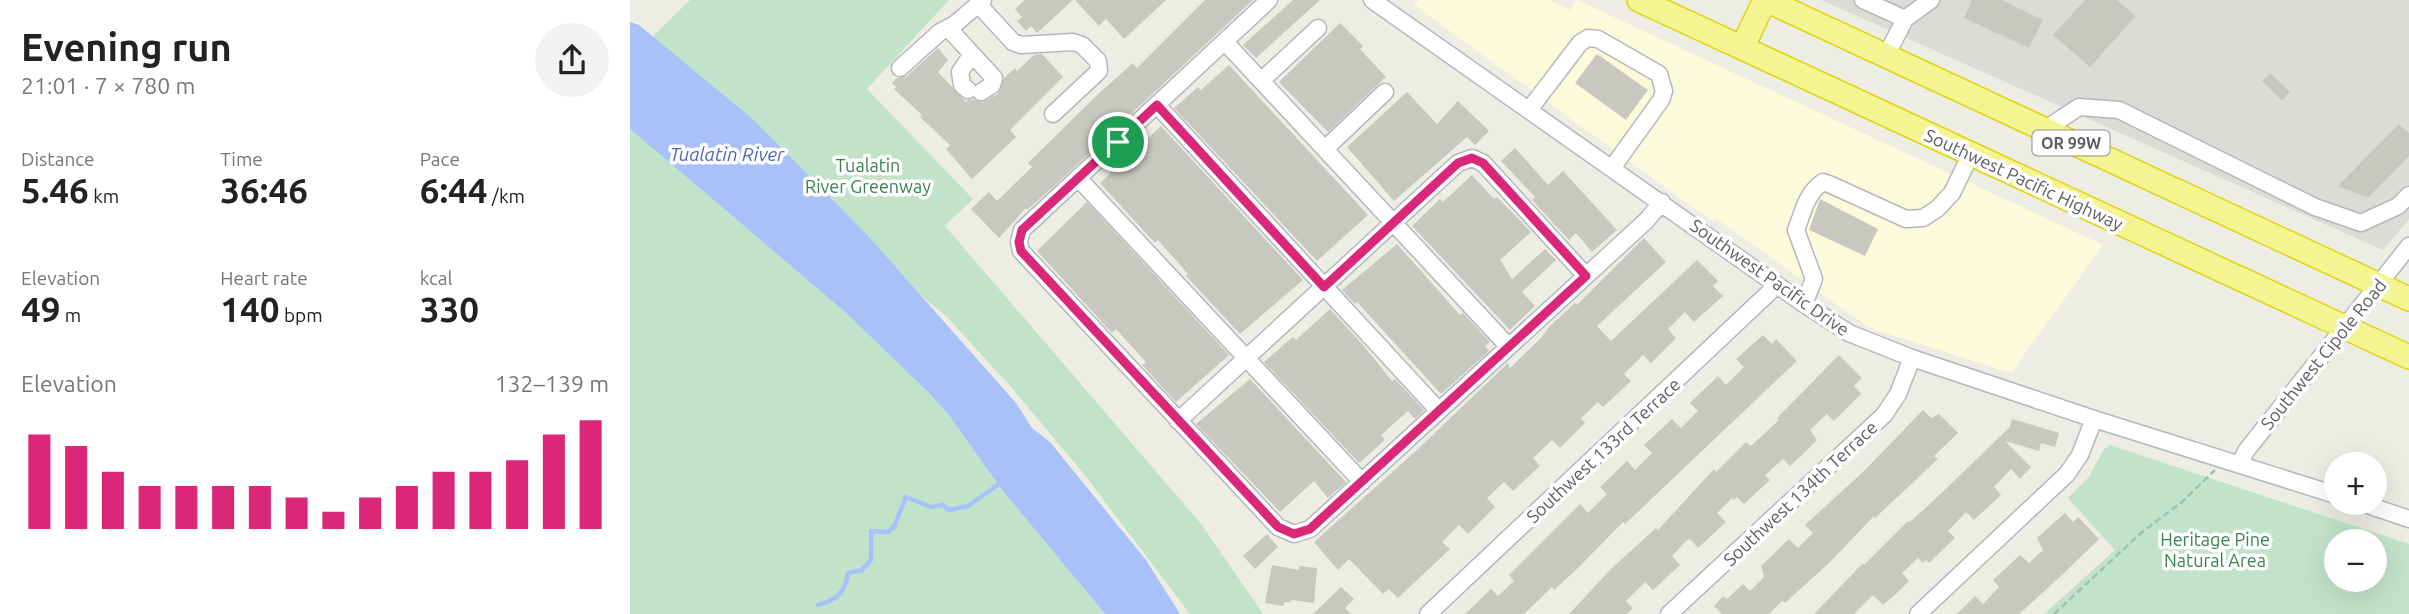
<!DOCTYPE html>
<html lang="en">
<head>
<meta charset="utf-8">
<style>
	body { margin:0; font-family:Ubuntu,sans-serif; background:#f2f2f2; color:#222; height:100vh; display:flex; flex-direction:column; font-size:26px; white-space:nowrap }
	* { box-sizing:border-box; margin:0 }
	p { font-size:23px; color:#767676 }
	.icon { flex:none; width:38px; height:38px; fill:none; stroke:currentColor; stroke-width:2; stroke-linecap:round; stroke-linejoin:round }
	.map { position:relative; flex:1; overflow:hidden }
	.details { display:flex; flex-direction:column; background:#fff; width:630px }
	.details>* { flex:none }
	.controls { position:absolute; left:1694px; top:452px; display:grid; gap:14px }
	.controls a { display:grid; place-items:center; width:63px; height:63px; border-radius:50%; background:#fff; box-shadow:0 7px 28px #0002; font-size:35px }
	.pin { position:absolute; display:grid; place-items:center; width:60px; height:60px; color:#fff; margin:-30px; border:4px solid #fff; border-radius:50%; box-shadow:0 2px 7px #0007 }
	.round { display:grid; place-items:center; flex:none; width:74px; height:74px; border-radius:37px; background:#f2f2f2 }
	.overview { display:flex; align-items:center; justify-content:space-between; height:119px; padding:0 21px }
	h1 { font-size:38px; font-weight:600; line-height:52px }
	.stats { display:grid; grid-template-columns:repeat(3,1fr); gap:10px; height:119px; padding:7px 21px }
	.stats div { display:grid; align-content:center }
	.stats b { font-size:35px; font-weight:600 }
	.stats small { font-size:19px; font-weight:400 }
	.stats p { font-size:19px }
	.chart { height:196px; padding:14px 21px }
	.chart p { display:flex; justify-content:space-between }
	.chart svg { width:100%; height:126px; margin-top:7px; stroke:#db2777; stroke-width:6 }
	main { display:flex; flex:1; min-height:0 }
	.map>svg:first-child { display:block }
	.commercial { fill:#fbfbdb }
	.industrial { fill:#dcdcd6 }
	.green { fill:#c2e3ca; fill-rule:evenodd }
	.water { fill:#a8c2f9 }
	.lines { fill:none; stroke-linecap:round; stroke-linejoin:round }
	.stream { stroke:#a8c2f9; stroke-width:4.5 }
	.building { fill:#c9c8c0 }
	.minor-casing { stroke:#b6b7bd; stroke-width:19 }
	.highway-casing { stroke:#e0d310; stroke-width:26 }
	.path { stroke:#9cc3b0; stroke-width:2.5; stroke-dasharray:7 3.5; stroke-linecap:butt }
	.minor { stroke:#fff; stroke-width:16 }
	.highway { stroke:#f5f493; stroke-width:23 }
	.route-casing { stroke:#fff; stroke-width:14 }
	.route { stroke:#db2777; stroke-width:9 }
	.labels { text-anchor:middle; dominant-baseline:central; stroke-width:7; stroke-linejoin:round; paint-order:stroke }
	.shield { fill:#fff; stroke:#8d8e92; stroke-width:2 }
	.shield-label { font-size:16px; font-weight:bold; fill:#5c5d63 }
	.park-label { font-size:18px; fill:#3b8250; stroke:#fff }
	.street-label { font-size:18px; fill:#5c5d63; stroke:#fff }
	.water-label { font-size:19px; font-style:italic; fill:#4c67ba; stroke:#fff }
</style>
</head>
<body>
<main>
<section class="details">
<div class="overview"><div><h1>Evening run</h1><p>21:01 · 7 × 780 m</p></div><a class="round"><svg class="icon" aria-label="share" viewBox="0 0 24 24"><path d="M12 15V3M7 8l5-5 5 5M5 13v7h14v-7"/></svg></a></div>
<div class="stats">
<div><p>Distance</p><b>5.46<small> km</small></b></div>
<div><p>Time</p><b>36:46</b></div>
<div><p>Pace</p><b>6:44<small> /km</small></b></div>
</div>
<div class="stats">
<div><p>Elevation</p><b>49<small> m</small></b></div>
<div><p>Heart rate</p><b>140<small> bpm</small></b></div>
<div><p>kcal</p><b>330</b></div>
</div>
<div class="chart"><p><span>Elevation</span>132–139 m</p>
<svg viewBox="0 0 160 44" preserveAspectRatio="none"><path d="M5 44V11M15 44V15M25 44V24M35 44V29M45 44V29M55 44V29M65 44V29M75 44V33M85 44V38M95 44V33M105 44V29M115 44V24M125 44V24M135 44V20M145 44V11M155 44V6"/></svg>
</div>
</section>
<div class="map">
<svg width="1779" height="614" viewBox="0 0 1779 614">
	<rect width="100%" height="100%" fill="#edede4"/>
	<path class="commercial" d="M788,0H920L940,10L947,0L1473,245L1381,373L1240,328L1087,219L1083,222L784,5Z"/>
	<path class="industrial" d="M1191,0H1779V219L1753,250Z"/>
	<path class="green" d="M60,0H319L237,89L343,199L315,226L572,525L633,614H560L454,474L380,386L317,317L150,181L12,47Z
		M0,129L215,312L298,392L318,414L372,490L475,614H0Z
		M1480,445L1779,544V614H1414L1485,550L1438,498L1458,478L1474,449ZM1706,541H1745V579H1706Z"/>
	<path class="water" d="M0,22L9,25L125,121L240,238L386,403L402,428L420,442L516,560L550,614H475L372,490L318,414L298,392L215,312L0,129Z"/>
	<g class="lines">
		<path class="stream" d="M188,605C207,600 215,593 218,573L232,570L241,560V531L258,532L264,527L276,497L301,507L313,505L319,510L338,506L372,482"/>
	</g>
	<path class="building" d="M395,0H443L407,33L401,26L396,31L387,21L392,17L385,9Z
		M445,0H536L494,39L476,19L469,26Z
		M575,0H623L422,188L397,210L396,208L369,238L341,209L359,192L367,201L402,167L398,163L466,96L503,63L507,68Z
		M663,0H690L626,58L613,45Z
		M1342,0H1372L1413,20L1399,48L1334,18Z
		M1455,0H1487L1506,16L1460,67L1423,35Z
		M710,23L733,46L730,49L756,77L698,132L649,82Z
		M308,48L318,60L308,72L337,103V100L343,99L352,102L368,94L374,78L385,68L387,71L404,55L412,54L433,77L380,130L386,137L342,179L316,149L320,145L290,117L292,115L264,89L266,87L262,83L267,78L277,76Z
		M967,54L1018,90L996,120L945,83Z
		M599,65L738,215L687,261L544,108L568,87L571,90Z
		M1640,73L1660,92L1652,101L1632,81Z
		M777,92L807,124L828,101L859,131L845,145L837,137L764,201L717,147Z
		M1769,124L1779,133V156L1738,198L1708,186Z
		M531,126L673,280L610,334L556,276L558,274L528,240L525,243L470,183Z
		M885,148L918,185L933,171L987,230L962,252L946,233L939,240L902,200L905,197L871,161Z
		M842,175L864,199L867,197L901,232L870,260L882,279L915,249L926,260L892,292L905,306L880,330L782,226L810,199L813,202Z
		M1190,199L1248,229L1235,256L1179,230Z
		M457,202L599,355L546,402L512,365L516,362L486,329L482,333L407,251Z
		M1014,238L1036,262L967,326L981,341L1067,260L1088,281L1083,286L1093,296L1064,322L1055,312L1038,329L1046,338L1021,363L1013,355L994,374L1001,381L973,407L968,402L951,418L955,423L930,448L922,440L903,458L910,466L883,491L874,482L857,498L865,507L838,534L829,525L812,542L820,549L768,598L759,589L753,594L719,559L708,570L684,542L787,450L878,363L880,368L912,337L919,327L945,303L947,305Z
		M767,244L830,315L833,313L860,342L855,346L859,351L811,394L727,302L725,304L712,290Z
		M700,309L733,345L762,381L765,379L794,410L785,419L778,411L751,435L755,440L729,463L634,362L663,337L666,340Z
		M1133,335L1142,344L1146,339L1167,361L995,524L993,522L949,567L924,590L922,587L894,614H835L861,589L868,596L884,581L879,575L950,504L958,513L977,494L970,487L997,461L1005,470L1022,453L1014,445L1042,419L1051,428L1068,411L1060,403L1088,376L1096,385L1114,367L1106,359Z
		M1209,355L1232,378L1224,386L1231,394L1204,421L1197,414L1180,430L1187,440L1172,455L1160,466L1153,459L1135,475L1140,480L1114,504L1107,497L1104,500L1102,498L1087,513L1096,522L1068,548L1060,539L1056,541L1042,556L1050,565L1023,590L1015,582L996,601L1003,608L997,614H939L981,569L1026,528L1028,530L1084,469L1086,472L1116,442L1121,446L1149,420L1147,418Z
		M620,379L716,482L698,498L684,481L650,512L566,424Z
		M1293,410L1301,418L1309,414L1328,433L1304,456L1308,459L1245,518L1244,516L1200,562L1155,603L1152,601L1139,614H1092L1084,606L1093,596L1097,599L1113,584L1120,591L1134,577L1131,566L1159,539L1168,548L1183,533L1175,525L1233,472Z
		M1382,419L1429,433L1425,447L1411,443L1409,451L1375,441L1401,467L1390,479L1381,469L1364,487L1371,495L1344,520L1336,512L1318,531L1325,538L1299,563L1296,560L1293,563L1288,558L1272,573L1279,581L1268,592L1253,605L1243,595L1224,614H1184L1233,563L1234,565L1278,521L1280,522L1300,504L1380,427Z
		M1435,513L1443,522L1448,517L1469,539L1432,575L1389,614H1327L1345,596L1353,604L1369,587L1363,580L1390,555L1399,563L1413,550L1407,538Z
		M637,534L648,547L625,569L613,556Z
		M642,565L669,570V566L687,568L684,603L661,600V602H654V606L635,603Z
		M711,587L724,599L715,608L721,614H683Z"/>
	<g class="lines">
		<defs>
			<path id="minor" d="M639,0L392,230L389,242L391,251L648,527L664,534L680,529L1016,221L1032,202
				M742,0L1174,304L1219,333L1282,358L1464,419L1706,495
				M1233,0L1275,19
				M348,4L383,42L391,45L443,42L452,45L468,61L469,71L423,114
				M318,28L364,78L362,85L351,92
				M595,42L879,347
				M1256,56L1275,19L1301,0
				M270,68L310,32L325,24L353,0
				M631,81L688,28
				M338,90L332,85L330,72L342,54
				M527,105L809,411
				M899,110L950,43L958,38L968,39L1029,74L1034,91L1031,100L982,168
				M1414,130L1449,107L1489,110L1685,207L1731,223L1768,206L1779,195
				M695,149L755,92
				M449,179L732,482
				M1174,304L1184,279L1166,230C1173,213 1176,193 1193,182L1199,184L1276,219L1293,218L1307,209L1322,193L1341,154
				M548,421L828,163L842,158L853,163L956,276
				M1610,464L1616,451L1779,246
				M1729,502L1779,519
				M798,614L1147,285
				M1039,614L1254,415L1268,394L1282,358
				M1288,614L1437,474L1450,455L1464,419"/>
			<path id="highway" d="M1009,0L1779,357
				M1136,0L1779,299
				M1112,48L1135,0"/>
		</defs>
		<use href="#minor" class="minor-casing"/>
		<use href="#highway" class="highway-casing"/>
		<path class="path" d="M1424,614L1511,533L1553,501L1585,470"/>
		<use href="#minor" class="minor"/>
		<use href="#highway" class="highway"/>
	</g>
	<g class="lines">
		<defs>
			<path id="route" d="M527,105L694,287L828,163L842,158L853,163L956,276L680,529L664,534L648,527L391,251L389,242L392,230Z"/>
		</defs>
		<use href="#route" class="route-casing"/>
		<use href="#route" class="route"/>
	</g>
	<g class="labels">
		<rect class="shield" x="1402.5" y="130.5" width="77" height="25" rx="5"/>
		<g class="shield-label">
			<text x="1441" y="143">OR 99W</text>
		</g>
		<g class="park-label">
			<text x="238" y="165">Tualatin<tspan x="238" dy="21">River Greenway</tspan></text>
			<text x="1585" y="539">Heritage Pine<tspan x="1585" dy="21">Natural Area</tspan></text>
		</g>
		<g class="street-label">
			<text transform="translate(1394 179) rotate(25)">Southwest Pacific Highway</text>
			<text transform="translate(1140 277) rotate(35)">Southwest Pacific Drive</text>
			<text transform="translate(1693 354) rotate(-51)">Southwest Cipole Road</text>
			<text transform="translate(973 450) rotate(-43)">Southwest 133rd Terrace</text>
			<text transform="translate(1170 493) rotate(-43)">Southwest 134th Terrace</text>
		</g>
		<g class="water-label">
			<text x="97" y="154">Tualatin River</text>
		</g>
	</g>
</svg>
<div class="controls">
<a>+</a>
<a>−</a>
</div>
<div class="pin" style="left:488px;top:142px;background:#1e9e55"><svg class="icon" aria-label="arrive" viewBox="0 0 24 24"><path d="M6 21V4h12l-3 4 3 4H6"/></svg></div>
</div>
</main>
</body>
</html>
